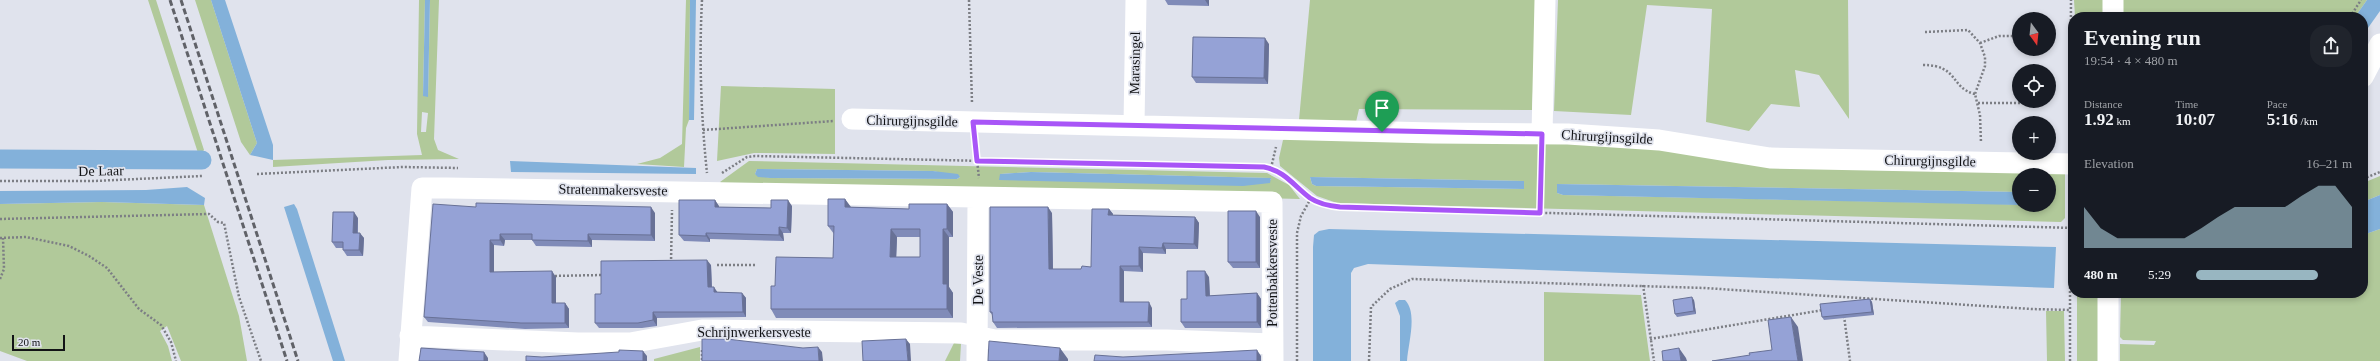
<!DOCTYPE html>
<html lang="en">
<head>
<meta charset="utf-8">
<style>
	body { margin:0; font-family:"Times New Roman",serif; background:#20242c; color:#f1f3f6; height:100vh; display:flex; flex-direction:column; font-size:15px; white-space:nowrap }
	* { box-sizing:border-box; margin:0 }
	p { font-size:13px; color:#9ea1a6 }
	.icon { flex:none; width:22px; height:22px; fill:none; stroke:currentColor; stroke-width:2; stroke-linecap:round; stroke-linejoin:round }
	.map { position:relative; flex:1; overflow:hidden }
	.panel { position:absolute; left:2068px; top:12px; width:300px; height:286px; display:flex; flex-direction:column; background:#171b24; border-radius:16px; box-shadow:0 2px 6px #0003 }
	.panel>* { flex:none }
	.needle { width:26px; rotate:165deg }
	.tools { position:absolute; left:2012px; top:12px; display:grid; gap:8px }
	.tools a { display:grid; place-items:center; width:44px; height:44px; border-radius:50%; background:#171b24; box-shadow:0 2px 6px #0003; font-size:20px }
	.scale { position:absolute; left:12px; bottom:10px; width:53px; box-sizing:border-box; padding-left:4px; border:2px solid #121316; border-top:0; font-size:11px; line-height:14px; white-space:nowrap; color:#121316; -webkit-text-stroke:3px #e0e3ed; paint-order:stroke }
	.pin { position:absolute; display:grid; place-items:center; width:34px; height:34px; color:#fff; margin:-41px -17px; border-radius:50% 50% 50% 0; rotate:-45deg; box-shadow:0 0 4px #0007 }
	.pin .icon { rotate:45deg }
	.round { display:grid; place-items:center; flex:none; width:42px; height:42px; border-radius:16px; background:#20242c }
	.headline { display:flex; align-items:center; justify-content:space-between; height:68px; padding:0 16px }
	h1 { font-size:22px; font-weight:800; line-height:30px }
	.metrics { display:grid; grid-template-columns:repeat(3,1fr); gap:6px; height:68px; padding:4px 16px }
	.metrics div { display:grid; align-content:center }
	.metrics b { font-size:17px; font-weight:800 }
	.metrics small { font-size:11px; font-weight:400 }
	.metrics p { font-size:11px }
	.chart { height:112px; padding:8px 16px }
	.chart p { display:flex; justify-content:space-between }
	.chart svg { width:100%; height:72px; margin-top:4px; fill:#98b6c1; opacity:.7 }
	ul { padding:0 16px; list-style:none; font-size:13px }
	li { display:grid; grid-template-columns:64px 48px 1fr; align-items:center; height:30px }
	li i { height:10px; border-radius:5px; background:#98b6c1 }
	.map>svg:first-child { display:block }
	.green { fill:#b1c99a; fill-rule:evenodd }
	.water { fill:#83b1da }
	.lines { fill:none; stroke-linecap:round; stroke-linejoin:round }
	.canal { stroke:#83b1da; stroke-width:19 }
	.path { stroke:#7c7e84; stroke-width:2.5; stroke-dasharray:2 2; stroke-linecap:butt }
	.minor { stroke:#fff; stroke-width:21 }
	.rail { stroke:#606268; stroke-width:3; stroke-dasharray:6 3; stroke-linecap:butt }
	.wall { fill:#808bb8; fill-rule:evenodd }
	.shaded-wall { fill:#687196 }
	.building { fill:#95a2d6; stroke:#687196; fill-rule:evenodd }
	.route-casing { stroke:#fff; stroke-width:8 }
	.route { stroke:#a855f7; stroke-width:5 }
	.labels { text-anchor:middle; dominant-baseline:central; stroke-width:3.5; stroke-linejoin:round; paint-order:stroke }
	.street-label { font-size:14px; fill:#121316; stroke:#e0e3ed }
</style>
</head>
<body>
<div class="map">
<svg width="2380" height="361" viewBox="0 0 2380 361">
	<rect width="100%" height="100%" fill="#e0e3ed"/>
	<path class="green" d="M148,0H156L204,150L199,156Z
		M195,0H211L257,143L250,155L241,142Z
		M419,0H425L423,96H428L430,0H439L434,139L438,150L459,159L388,160L273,167V160L422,155L417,134ZM422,112L428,113L426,132H421Z
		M686,0H690L689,120L686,128L684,167L637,164L660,158L682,144Z
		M1310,0H1538L1532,110L1359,109L1356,122L1299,120Z
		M1558,0H1848L1849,119L1819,75L1795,70L1800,107L1771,104L1749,131L1706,122L1712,9L1647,5L1631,115L1554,111Z
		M2074,0H2108V17H2075Z
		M2123,0H2367L2355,17H2123Z
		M721,86L835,89V154L754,153L717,161Z
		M1286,138L1634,144L2065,172V218L2061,222L1337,203L1317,196L1280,166L1279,158L1283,140ZM2019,175H2049V205L1563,195L1557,193V184L2019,192ZM1310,177L1524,181V189L1316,186L1312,184Z
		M749,161L1267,173L1289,185L1300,199L726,187L720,182ZM757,169L933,171L960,177L957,179L770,178L755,174ZM1031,172L1270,178L1271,180L1000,174Z
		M2380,176V195L2363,202V183Z
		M102,202L204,205L239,316L247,361H181L167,326L160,331L168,346L172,361H27L0,351V204Z
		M2380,229V361H2120V344L2154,345L2156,341L2123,340L2120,337L2121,293H2363V235Z
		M1544,292L1641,295L1650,361H1544Z
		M2077,293H2102L2101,361H2077Z
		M2046,311H2064L2065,361H2047Z
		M954,343L961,344L960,361H945Z
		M700,347V361H654V359Z"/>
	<path class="water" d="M211,0H225L273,145V160L250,155L257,143Z
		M425,0H430L428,97L423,96Z
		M690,0H696L694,120H689Z
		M2367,0H2380V11L2363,35V17H2355Z
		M510,161L696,168V174L511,172Z
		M757,169L933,171L958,174L960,177L957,179L770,178L758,177L755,174Z
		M1031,172L1271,178L1270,183L1243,186L999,180L1000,174Z
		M1310,177L1524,181V189L1316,186L1312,184Z
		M1557,184L2019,192V205L1563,195L1557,193Z
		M187,187L205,198L204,205L102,202L0,204V191L146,190Z
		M2380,195V229L2363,235V202Z
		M294,204L297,209L345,361H333L284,207Z
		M1329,229L2056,247L2054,288L1368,264L1354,268L1351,273V361H1313V247L1314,235L1319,231Z
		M1399,300H1405C1418,313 1408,344 1407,361H1400V316L1395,303Z"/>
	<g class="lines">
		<path class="canal" d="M0,159L202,160"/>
		<path class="path" d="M702,0C699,58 701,116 707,173
			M969,0L972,103
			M2350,17L2361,0
			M1925,32L1968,30L1980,43L1985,57V66L1975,94L1980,115L1981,143
			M1980,43L1999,36H2018
			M1923,65C1959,65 1950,88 1975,94
			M1978,103H2037
			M703,130L834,121
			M975,142L979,178
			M2070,145L2071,0
			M1271,168L1276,147
			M722,173L747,157L755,156L1264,167C1285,171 1294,186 1310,198C1320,204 1330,206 1340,207L2073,228
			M257,174L403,167L458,168
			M2363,179L2380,172
			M0,181H94L202,176
			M1540,213L1542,152
			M0,219L209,214L218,222L224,223L239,297L261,361
			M0,238L26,237L69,246L89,256L107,268L139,309L161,325L171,342L176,361
			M671,263L672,210
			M717,265H755
			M551,276L602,275
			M0,279L4,269L3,238
			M1643,285L1654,361
			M1844,316L1850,361
			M1650,339L1823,310
			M702,350V361
			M1297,361V233L1301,216L1311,198
			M1369,361L1371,307L1390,289L1412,279L1704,288L2031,309L2070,310
			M2070,361V184"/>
		<path class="minor" d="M2113,17V0
			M2363,77L2380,44
			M852,119L1433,133L1568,134L1659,140L1770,158L2073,164
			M1134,125L1136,0
			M1542,134L1545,0
			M2108,293V361
			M410,336L578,343H630L702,330L961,333L995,340H1167L1272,344
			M409,361L422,188H447L1272,202L1273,361
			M977,361L978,199"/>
		<path class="rail" d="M170,0L287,361
			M181,0L298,361"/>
	</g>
	<path class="wall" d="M1165,0H1209V6L1168,5Z
		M1269,44L1268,84L1196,83L1192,77Z
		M845,199L850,207L909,209L947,204L953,212V237H949V287L953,293V318H776L771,309L775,286L833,258L834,234L828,226ZM897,237H920V257H896Z
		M715,200L719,207L771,208L792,206L791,233H783L784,241L710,239V242L684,241L679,235Z
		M476,207L655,213V241L592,240V247L536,246L532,240H505L504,246L494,245V272L556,277V303H565L569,309V328L525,329L428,322L424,317Z
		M1109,209L1113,214V215L1195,217L1199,223L1198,249H1166V254L1143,253V272L1124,271V302L1152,308V327L997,328L993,322V316L990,312L1052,213L1053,269H1081L1091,267Z
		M1260,217V268H1233L1228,262Z
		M358,218V233L364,238L363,256H347L343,250V248H336L332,242Z
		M711,265L712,287L717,292L742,293L746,298V317L657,318V326L642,328H599L595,323L601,294Z
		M1209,277L1210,296L1257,293L1261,299V328H1185L1181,322L1187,299Z
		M1870,299L1872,302L1874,315L1824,320L1822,317Z
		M1694,300L1696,314L1677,317L1675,314Z"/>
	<path class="shaded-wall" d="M1205,0H1209V6Z
		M1265,38L1269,44L1268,84L1264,78Z
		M845,199L851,207H845Z
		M715,200L719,206V213L715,207Z
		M788,200L792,206L791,233L787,228Z
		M947,204L953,212V237L947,229Z
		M651,207L655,213V241L651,235Z
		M1048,207L1052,213L1053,274L1049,269Z
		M1109,209L1113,214L1112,221L1108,215Z
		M1256,211L1260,217V268L1256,262Z
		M354,212L358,218L357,238L353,233Z
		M1195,217L1199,223L1198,249L1194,244Z
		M779,227L783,233L784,241L779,235Z
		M891,229L897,237L896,265L890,257Z
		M943,229L949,237V287L953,293V318L947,309L943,284Z
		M360,233L364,238L363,256L359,250Z
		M706,233L710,239V242L706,236Z
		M500,234L505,240L504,246L500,240Z
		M588,234L592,240V247L588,241Z
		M490,240L494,245V277L490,272Z
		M1163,243L1166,249V254L1162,248Z
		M1139,247L1143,253V272L1139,266Z
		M707,260L711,265L712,293L708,287Z
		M1120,266L1124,271V308L1120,302Z
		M552,271L556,277V309L552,303Z
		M1205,271L1209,277L1210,302L1206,296Z
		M714,287L718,293L714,292Z
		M742,293L746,298V317L743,312Z
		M1257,293L1261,299V328L1257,322Z
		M1692,297L1694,300L1696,314L1694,311Z
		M1870,299L1872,302L1874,315L1872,312Z
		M1149,302L1152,308V327L1148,322Z
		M565,303L569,309V328L565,323Z
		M653,312L657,318V326L653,320Z
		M1791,317L1798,327L1803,361H1798Z
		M906,339L910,344L911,361H908Z
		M818,347L822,352L823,361H819Z
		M1060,348L1068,359V361H1059Z
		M1679,348L1686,358L1687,361H1681Z
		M1257,350L1261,356V361H1257Z
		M643,351L647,356V361H643Z
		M484,352L488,358V361H484Z"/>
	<path class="building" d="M1193,37L1265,38L1264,78L1192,77Z
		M828,199H845V207L909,209V204H947V229H943V284H947V309H771V286H775L776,257L833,258L834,226H828ZM891,229H920V257H890Z
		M679,200H715V207L771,208V200H788L787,228L779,227V235L706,233V236L679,235Z
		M476,203L651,207V235L588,234V241L532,240V234H500V240H490V272L552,271V303H565V323H521L424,317L433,204L476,207Z
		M990,207H1048L1049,269H1081L1082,266L1091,267L1092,209H1109L1108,215L1195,217L1194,244L1163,243L1162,248L1139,247V266H1120V302H1149L1148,322H993L992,312H990Z
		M1228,211H1256V262H1228Z
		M333,212H354L353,233H360L359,250H343V242H332Z
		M707,260L708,287H714V292L742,293L743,312H653V320L638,323H595V294H601V261Z
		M1187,271H1205L1206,296L1257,293V322H1181V299H1187Z
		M1692,297L1694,311L1675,314L1673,300Z
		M1870,299L1872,312L1822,317L1820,304Z
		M1791,317L1798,361H1712L1750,355L1749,353L1772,350L1768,320Z
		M702,339H727L803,348L818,347L819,361H702Z
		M906,339L908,361H863L862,341Z
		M989,341L1060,348L1059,361H988Z
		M421,348L484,352V361H419Z
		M1679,348L1681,361H1663L1662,351Z
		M619,350L643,351V361H526V356L542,357L619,352Z
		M1257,350V361H1094L1095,355L1123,357Z"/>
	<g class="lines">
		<defs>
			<path id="route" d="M973,122L1542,134L1540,213L1340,207C1330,206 1319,204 1310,198C1294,186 1285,171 1264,167L977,161Z"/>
		</defs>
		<use href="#route" class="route-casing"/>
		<use href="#route" class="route"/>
	</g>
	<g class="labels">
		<g class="street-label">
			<text transform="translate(1135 63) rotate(-89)">Marasingel</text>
			<text transform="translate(912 121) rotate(1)">Chirurgijnsgilde</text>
			<text transform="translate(1607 137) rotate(3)">Chirurgijnsgilde</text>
			<text transform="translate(1930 161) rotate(1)">Chirurgijnsgilde</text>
			<text transform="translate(101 171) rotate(-1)">De Laar</text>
			<text transform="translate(613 190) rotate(1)">Stratenmakersveste</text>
			<text transform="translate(1272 273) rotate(-90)">Pottenbakkersveste</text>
			<text transform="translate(978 280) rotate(-90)">De Veste</text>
			<text x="754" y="332">Schrijnwerkersveste</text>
		</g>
	</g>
</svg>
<div class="tools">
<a><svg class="needle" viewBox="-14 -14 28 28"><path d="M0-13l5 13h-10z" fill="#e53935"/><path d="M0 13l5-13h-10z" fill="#9ea1a6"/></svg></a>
<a><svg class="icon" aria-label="locate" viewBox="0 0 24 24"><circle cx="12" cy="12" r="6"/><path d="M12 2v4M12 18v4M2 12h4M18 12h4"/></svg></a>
<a>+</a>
<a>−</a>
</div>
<div class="scale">20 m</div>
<div class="pin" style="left:1382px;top:132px;background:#1e9e55"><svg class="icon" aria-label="arrive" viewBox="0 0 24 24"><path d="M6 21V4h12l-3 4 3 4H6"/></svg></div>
<section class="panel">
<div class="headline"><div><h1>Evening run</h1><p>19:54 · 4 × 480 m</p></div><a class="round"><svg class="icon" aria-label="share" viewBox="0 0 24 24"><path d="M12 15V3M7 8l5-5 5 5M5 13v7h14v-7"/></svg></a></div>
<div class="metrics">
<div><p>Distance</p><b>1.92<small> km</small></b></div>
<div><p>Time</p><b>10:07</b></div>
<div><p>Pace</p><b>5:16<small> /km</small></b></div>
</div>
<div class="chart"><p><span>Elevation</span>16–21 m</p>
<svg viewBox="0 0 160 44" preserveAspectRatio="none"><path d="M0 44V19L10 32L20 38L30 38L40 38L50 38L60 38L70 32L80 25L90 19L100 19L110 19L120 19L130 12L140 6L150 6L160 19V44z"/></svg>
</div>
<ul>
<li><b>480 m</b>5:29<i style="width:78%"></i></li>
</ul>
</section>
</div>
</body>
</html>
